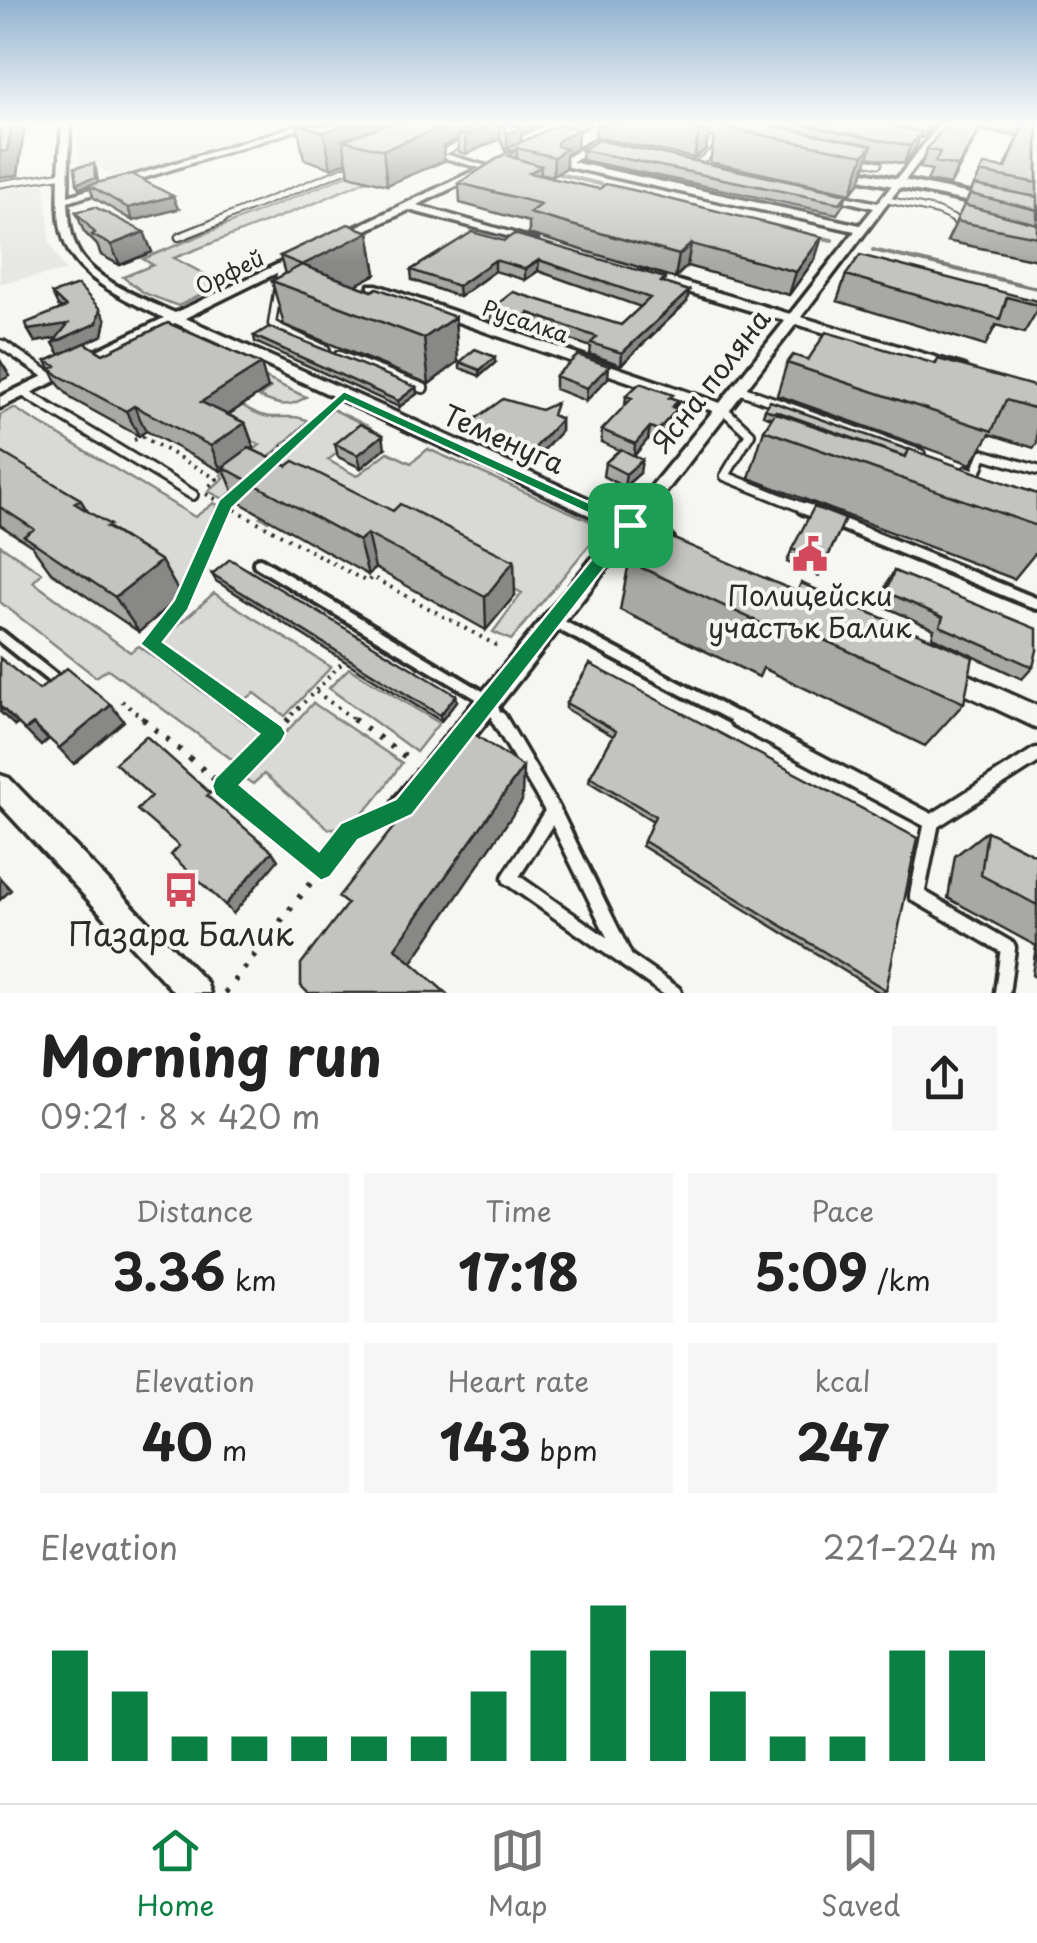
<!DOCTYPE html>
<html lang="en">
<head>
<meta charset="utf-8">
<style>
	body { margin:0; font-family:"Playpen Sans",sans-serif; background:#f6f6f6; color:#222; height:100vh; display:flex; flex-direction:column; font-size:38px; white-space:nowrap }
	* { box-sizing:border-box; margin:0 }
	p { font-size:32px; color:#767676 }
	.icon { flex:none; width:55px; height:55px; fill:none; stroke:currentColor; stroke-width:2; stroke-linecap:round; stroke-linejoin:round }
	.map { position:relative; height:993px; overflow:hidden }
	.sheet { display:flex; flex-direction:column; background:#fff; flex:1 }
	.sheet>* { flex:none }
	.pin { position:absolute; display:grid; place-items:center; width:85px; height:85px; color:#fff; margin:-42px; border-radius:20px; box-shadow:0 5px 15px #0006 }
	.round { display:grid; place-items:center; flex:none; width:105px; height:105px; border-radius:0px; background:#f6f6f6 }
	.summary { display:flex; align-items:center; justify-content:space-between; height:170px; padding:0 40px }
	h1 { font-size:55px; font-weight:700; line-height:75px }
	.figures { display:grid; grid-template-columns:repeat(3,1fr); gap:15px; height:170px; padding:10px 40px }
	.figures div { display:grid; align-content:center; border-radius:0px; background:#f6f6f6; text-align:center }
	.figures b { font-size:50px; font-weight:700 }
	.figures small { font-size:28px; font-weight:400 }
	.figures p { font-size:28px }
	.chart { height:280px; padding:20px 40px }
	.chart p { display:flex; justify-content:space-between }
	.chart svg { width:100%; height:180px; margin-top:10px; stroke:#0b8043; stroke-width:6 }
	.menu { display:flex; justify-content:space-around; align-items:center; height:140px; border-top:2px solid #e0e0e0; background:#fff; font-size:28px; color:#767676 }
	.menu a { display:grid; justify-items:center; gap:5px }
	.menu .active { color:#0b8043 }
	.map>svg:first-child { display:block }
	.built { fill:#e7e7e3 }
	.green { fill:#d9d9d5; stroke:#828280; stroke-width:2.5 }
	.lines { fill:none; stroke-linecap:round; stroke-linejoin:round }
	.stream { stroke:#7a7a78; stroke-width:4 }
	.service-far4-casing { stroke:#2b2b2b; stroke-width:9 }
	.service-far3-casing { stroke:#2b2b2b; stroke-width:11 }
	.service-far2-casing { stroke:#2b2b2b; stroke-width:14 }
	.service-far1-casing { stroke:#2b2b2b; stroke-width:18 }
	.service-casing { stroke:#2b2b2b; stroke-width:21 }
	.minor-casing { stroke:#2b2b2b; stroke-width:7 }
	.tertiary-casing { stroke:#2b2b2b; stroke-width:8 }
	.path-far1 { stroke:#2b2b2b; stroke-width:4; stroke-dasharray:2.5 6; stroke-linecap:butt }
	.path { stroke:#2b2b2b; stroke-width:6; stroke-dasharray:4 11; stroke-linecap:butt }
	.service-far4 { stroke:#f6f6f2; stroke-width:5 }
	.service-far3 { stroke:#f6f6f2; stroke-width:6 }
	.service-far2 { stroke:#f6f6f2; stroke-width:8 }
	.service-far1 { stroke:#f6f6f2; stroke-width:10 }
	.service { stroke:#f6f6f2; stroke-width:14 }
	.minor { fill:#f6f6f2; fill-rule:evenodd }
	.tertiary { fill:#f6f6f2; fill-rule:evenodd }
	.wall { fill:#a8a8a5; stroke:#2b2b2b; stroke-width:2.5 }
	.shaded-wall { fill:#888886; stroke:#2b2b2b; stroke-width:2.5 }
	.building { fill:#c3c3c0; stroke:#2b2b2b; stroke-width:2.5 }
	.route { fill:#0b8043; stroke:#fff; stroke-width:2.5; fill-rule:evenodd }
	.labels { text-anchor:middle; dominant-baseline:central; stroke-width:8; stroke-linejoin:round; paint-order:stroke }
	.far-street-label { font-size:22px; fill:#2b2b2b; stroke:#f6f6f2 }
	.street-label { font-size:28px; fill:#2b2b2b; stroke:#f6f6f2 }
	.poi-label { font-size:28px; fill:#2b2b2b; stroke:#f6f6f2 }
	.near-poi-label { font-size:32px; fill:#2b2b2b; stroke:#f6f6f2 }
</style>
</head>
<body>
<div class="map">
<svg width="1037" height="993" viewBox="0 0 1037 993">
	<rect width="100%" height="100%" fill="#f6f6f2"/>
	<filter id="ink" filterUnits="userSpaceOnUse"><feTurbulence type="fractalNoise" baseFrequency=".01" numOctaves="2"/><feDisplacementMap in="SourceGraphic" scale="20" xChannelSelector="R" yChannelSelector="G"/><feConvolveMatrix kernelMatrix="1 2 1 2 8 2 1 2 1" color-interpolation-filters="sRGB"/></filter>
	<g filter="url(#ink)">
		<path class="built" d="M77,124H293L114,178L99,167L78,170Z
			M45,183L50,243L65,271L0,283V190Z"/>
		<path class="green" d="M392,157L408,162L315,203L174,258L223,284L178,306L144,293L123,277L153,265L143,259Z
			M176,336L306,397C288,409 278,405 259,397L270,388L178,347C201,368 227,400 256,413C273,422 294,412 308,421L224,499L208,491L224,478L221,475L260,445L182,405Z
			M14,408L195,517L214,503L218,505L181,590L0,477V415Z
			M332,409L370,427L328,460L357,476L388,452L411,463L428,449L604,527L511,640L493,632L522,593L405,534L303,492L268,521L260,517L288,493L263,471Z
			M0,545L42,573L33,582L130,652L139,646L263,735L237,763L108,669L96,677L0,602Z
			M214,593L331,667L285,716L255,693L244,700L160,641Z
			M349,668L439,723L416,752L329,688Z
			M313,703L402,763C383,788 363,827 329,829L264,774L253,784L244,778Z"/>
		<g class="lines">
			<path class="stream" d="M551,172L612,187
				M814,236L832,240
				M873,250L1037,288"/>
			<defs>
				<path id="service-far4" d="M521,140L555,124
					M440,154L467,141
					M856,159L879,164
					M697,164L718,148
					M0,184L64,174
					M884,199L936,211L961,222
					M215,222L359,164"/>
				<path id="service-far3" d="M955,220L967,225
					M179,237L222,220
					M281,268L272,324L321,348
					M0,343L7,348"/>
				<path id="service-far2" d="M3,345L52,378
					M315,345L325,350
					M339,356L423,388
					M738,389L920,454
					M23,392L193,495
					M723,409L750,434L725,476L809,510
					M967,471L976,474L983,454L1037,470"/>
				<path id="service-far1" d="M803,508L1037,604
					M259,563L488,700L500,721
					M555,622L742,721
					M0,636L60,684"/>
				<path id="service" d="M499,719L553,811L626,960L674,993
					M737,719L932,822L1037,755
					M553,811L510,878L624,958
					M932,822L917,895L1008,948L1002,993"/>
				<path id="minor" d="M62,124H70L68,196L302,124H315L68,202C69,217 70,235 77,249C91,280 146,300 175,313L297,255H305V259L185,318L627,516L713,411L369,291V285H377L720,403L785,321L641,278V272H649L790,314L855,231L564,166L559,163L561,161L593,141H603L606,146H598L572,162L860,225L874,208L820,195V191L878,203L940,124H948L801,317L965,366L967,369L960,373L955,372L796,324L642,523L673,537L675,542L673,547L666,549L633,535L413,816L404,820L395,816L391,807L395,798L617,528L175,323L0,408V397L164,318C47,264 55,246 62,124Z
					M577,124H588L558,139L551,137Z
					M420,147L494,168L417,205L537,240V244L409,210L347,239H339V235L480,168L420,151Z
					M947,665L1037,706V728L939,682L936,675L939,668Z
					M0,775L9,778L206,982L210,993H175L0,805Z"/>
				<path id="tertiary" d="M835,166L1037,208V216L831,173L829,170Z"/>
			</defs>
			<use href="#service-far4" class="service-far4-casing"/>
			<use href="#service-far3" class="service-far3-casing"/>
			<use href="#service-far2" class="service-far2-casing"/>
			<use href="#service-far1" class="service-far1-casing"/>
			<use href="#service" class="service-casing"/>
			<use href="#minor" class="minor-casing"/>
			<use href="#tertiary" class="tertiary-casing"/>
			<path class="path-far1" d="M134,440L143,437L217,479L206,489
				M270,459L331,406
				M206,494L225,504L181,604L150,644L258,721
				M235,494L225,504L367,582L372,577L501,648
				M316,692L356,721
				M122,701L146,721
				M286,721L345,660"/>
			<path class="path" d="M143,719L321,869
				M255,719L275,733
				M353,719L410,760
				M224,786L289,719
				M225,993L350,832L383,817"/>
			<use href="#service-far4" class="service-far4"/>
			<use href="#service-far3" class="service-far3"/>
			<use href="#service-far2" class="service-far2"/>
			<use href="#service-far1" class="service-far1"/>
			<use href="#service" class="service"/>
			<use href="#minor" class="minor"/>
			<use href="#tertiary" class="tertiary"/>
		</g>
		<path class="wall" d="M297,124H542L521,133V142L577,148L566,154V168L553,176L540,173V176L815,259L789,295L687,266L675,278L529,234V222L460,203L459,183L506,153L500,139L466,154L459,152L458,139L443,146L444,161L387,185L349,175L347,162L331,168L304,159Z
			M596,124H935L924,138L920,137L915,149L904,164L868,157L860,182L851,193L710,162L714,138L708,137L706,149L694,158L595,137Z
			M946,124H1037V260L947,241L984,165L1005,168L1018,136L980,130L950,185L927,181L932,170L920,168L927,149Z
			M582,150L847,194L843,205L837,214L582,160Z
			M96,169L98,183L178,209L133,221L94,198L89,185L79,188L77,183Z
			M76,212L144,232L152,252L120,265L101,255L97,245L84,232Z
			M369,232L376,274L355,285L455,317L458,362L429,384L284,325L272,281L285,274L280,256Z
			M504,241L665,278L664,283L687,302L621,365L590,354L591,347L528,324L521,330L491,320V309L621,325L641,307L538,271L525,280L495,271L459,297L412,280L411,270Z
			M846,275L1037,301V311L1024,333L996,325L985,346L837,301Z
			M52,294L106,320L103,335L85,343L103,354L268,388L228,415L245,423L254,448L252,449L515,595L486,630L375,568L368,575L237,501L224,469L221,471L146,431L139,436L72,399L59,385L46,361L60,355L57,338L35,342L28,330L62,309L58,306Z
			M254,336L416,387L417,394L399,407L255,342Z
			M808,360L935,364L1037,387V443L1034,448L990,434L971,464L777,395L787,363Z
			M460,362L495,363L480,376L460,368Z
			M555,376L608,378L586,401L555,389Z
			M626,396L672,399L678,401L675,421L655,442L648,439L634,456L640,473L624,487L603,476L605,463L619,450L601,442L602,430L625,406Z
			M765,409L909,450L1037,494V551L1014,579L749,478L764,430L772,418L763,415Z
			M555,416L561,419V431L532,463L471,434L470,423Z
			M335,444L385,448L361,468L338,457Z
			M0,453L80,499L87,511L115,532L161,561L181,596L139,632L51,572L32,546L0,525Z
			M845,519L819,576L787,562L792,549Z
			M651,529L964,703L925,746L763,668L759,677L620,610L629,562Z
			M894,571L1033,667L1022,679L932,637L934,629L879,604L887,583Z
			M212,574L456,695L457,701L441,721L216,581Z
			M590,664L886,990L880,993L642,846L653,821L589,782L590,777L613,736L566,709V703Z
			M987,831L1037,856V978L1032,975L1036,946L948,898L955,856Z"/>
		<path class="shaded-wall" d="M12,124H25L18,175L0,177V152Z
			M347,124H387L343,140L347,162L331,168L324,132Z
			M451,124H500V139L466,154L465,136L458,134V139L443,146L444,161L387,185L383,150Z
			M515,124H542L521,133V146L517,148V167L508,156L517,148L507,149V134Z
			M709,124H710L706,149L694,158L699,131Z
			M780,124H793L789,140L771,125Z
			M929,124H935L924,138Z
			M982,124H983L980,130L950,185L958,166Z
			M578,129L577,148L566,154V168L553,176L554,157L558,141Z
			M922,132L915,149L904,164L910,146Z
			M872,145L860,182L851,193L864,155Z
			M94,164L98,183L79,188L77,183Z
			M541,166L540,185L529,173Z
			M173,196L178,209L133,221L128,208Z
			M144,232L152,252L120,265L111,245Z
			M369,232L376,274L326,301L302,265Z
			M822,237L815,259L789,295L796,272Z
			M691,244L687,266L675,278L679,255Z
			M495,260V271L459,297L458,286Z
			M539,260L538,271L525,280V269Z
			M689,291L687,302L621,365L622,353Z
			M100,309L106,320L103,335L60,355L53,343L69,336L35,342L28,330Z
			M529,313L528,324L521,330V319Z
			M455,317L458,362L429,384L424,338Z
			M495,357V363L480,376V370Z
			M0,360L10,376L0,381Z
			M261,364L268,388L211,426L201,402Z
			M609,366L608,378L586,401L587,388Z
			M416,387L417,394L399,407L398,401Z
			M678,401L675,421L655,442L658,430Z
			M134,406L146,431L139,436L126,411Z
			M561,419V431L532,463V451Z
			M245,423L254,448L226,468L223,467L224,469L221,471L211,446Z
			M650,427L648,439L634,456L635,444Z
			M383,435L385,448L361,468L358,455Z
			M642,460L640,473L624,487L626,474Z
			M80,499L102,535L74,503Z
			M367,534L375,568L368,575L359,541Z
			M161,561L181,596L139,632L115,597Z
			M514,561L515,595L486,630L485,597Z
			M456,695L457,701L441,721L440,715Z
			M111,705L124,721L74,764L59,748Z
			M2,708L18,724L15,726L0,712Z
			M33,724L48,740L41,746L25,730Z
			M523,767L522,801L406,971L395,948Z
			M272,851L278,860L233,914L225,905Z
			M0,878L11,890L0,900Z"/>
		<path class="building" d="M0,124H12L7,151L0,152Z
			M298,124H347L324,132Z
			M387,124H429L442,127L383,150L343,140Z
			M429,124H451L439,129L442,127Z
			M481,124H493L465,136L458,134Z
			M502,124H515L521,128L507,134Z
			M663,124H709L699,131Z
			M719,124H764L872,145L864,155L717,126Z
			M801,124H881L922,132L910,146Z
			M946,124H982L958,166L935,162L940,152L927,149Z
			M1024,124H1037V183L980,172L984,165L1006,168Z
			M558,125L578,129L558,141L557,146L566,149L554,157L517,148L508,156L541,166L529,173L599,189L606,184L633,190L822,237L796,272L691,244L679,255L529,213L541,204L459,183L511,150L506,149Z
			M598,140L847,194L840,203L582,150Z
			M94,164L95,178L77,183L75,167Z
			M131,174L173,196L128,208L89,185Z
			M974,185L1037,197V210L970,194Z
			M964,205L1037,224V237L956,221Z
			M95,207L144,232L111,245L92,235L95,233L76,212Z
			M348,224L369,232L302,265L280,256Z
			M472,232L504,241L514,234L665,278L661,282L689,291L622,353L591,343L597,337L529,313L521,319L491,309L513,292L621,325L650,298L539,260L525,269L495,260L458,286L411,270Z
			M860,255L1037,301V305L1007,297L1000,319L846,275Z
			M302,265L372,291L377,288L455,317L424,338L272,281Z
			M78,285L100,309L97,323L53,343L68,324L28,330L26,323L66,307L52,294Z
			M168,323L261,364L201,402L245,423L211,446L134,406L126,411L58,375L51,369L56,366L46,361L85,343L103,354Z
			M269,327L416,387L398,401L254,336Z
			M826,332L936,364L938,359L1037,387V409L1006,400L992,431L787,363L793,355L808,360Z
			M475,349L495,357L480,370L460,362Z
			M578,355L609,366L587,388L555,376Z
			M640,383L673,395L669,398L678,401L672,407L677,409L658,430L650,427L635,444L602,430L632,398L626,396Z
			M503,399L541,410L556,403L552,415L561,419L532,451L470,423Z
			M770,401L909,450L905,457L765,409Z
			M776,411L906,457L909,449L1037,494V526L764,430Z
			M360,424L383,435L358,455L335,444Z
			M249,448L287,466L294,461L393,511L400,504L514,561L485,597L367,534L359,541L223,467Z
			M621,449L642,460L626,474L605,463Z
			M1,452L80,499L74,503L110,525L106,527L161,561L115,597L24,536L34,529L0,507V453Z
			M814,507L845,519L825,563L792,549Z
			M651,529L797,592L801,583L973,657L964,703L784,622L780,632L629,562Z
			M230,559L456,695L440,715L212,574Z
			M894,571L1037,629V650L1033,667L940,626L943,617L886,592Z
			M0,658L39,690L67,668L111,705L59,748L33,724L25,730L2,708L0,710Z
			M590,664L917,838L886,990L644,841L655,816L590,777L616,731L566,703Z
			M470,731L523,767L395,948L446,993H308L301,986V964L347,904L338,897Z
			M146,736L210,793L207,796L272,851L225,905L171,855L179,846L137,810L151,796L115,763Z
			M987,831L1037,856V905L981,875Z"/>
	</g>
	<linearGradient id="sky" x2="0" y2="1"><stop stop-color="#91b2d0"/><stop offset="0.47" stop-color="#fbfbf9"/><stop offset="1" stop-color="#fbfbf9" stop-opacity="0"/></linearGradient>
	<rect width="1037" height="263" fill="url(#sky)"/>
	<path class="route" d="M344,391L638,525L412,815L358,840L330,877L321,881L215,795L212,786L215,778L259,734L140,644L174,600L219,500ZM345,401L618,527L396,799L341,823L319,851L240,785L282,741L286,733L282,726L163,642L188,610L232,508Z"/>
	<defs>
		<symbol id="civic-bare" viewBox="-9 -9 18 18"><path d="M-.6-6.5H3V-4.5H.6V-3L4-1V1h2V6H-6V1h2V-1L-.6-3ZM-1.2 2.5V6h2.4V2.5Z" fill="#d1495b" stroke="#f6f6f2" stroke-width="2.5" paint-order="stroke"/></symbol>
		<symbol id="bus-bare" viewBox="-9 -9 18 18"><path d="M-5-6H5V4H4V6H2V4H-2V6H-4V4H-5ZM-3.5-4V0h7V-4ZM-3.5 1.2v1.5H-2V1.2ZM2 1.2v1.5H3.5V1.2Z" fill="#d1495b" stroke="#f6f6f2" stroke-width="2.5" paint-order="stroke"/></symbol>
	</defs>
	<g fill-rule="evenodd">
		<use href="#civic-bare" x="785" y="529" width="50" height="50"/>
		<use href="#bus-bare" x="156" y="865" width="50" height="50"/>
	</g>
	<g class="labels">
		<g class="far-street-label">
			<text transform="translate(229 271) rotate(-26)">Орфей</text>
			<text transform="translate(526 320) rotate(19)">Русалка</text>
		</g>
		<g class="street-label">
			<text transform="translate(710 380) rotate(-52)">Ясна поляна</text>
			<text transform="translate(504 438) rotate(24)">Теменуга</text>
		</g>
		<g class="poi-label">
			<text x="810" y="594">Полицейски<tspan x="810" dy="32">участък Балик</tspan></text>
		</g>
		<g class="near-poi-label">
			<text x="181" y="933">Пазара Балик</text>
		</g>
	</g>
</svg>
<div class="pin" style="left:630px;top:525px;background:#1e9e55"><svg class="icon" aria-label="arrive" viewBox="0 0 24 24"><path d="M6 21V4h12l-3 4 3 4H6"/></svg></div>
</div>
<section class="sheet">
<div class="summary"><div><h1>Morning run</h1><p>09:21 · 8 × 420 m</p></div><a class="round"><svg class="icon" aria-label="share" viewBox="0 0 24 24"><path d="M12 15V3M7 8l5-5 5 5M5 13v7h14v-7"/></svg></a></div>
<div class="figures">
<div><p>Distance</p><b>3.36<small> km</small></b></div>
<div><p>Time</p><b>17:18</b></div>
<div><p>Pace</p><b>5:09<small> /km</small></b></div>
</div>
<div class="figures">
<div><p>Elevation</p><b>40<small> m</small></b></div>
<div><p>Heart rate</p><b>143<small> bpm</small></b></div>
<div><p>kcal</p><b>247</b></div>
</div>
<div class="chart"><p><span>Elevation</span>221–224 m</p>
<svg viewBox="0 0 160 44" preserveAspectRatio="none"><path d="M5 44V17M15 44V27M25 44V38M35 44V38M45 44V38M55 44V38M65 44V38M75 44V27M85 44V17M95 44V6M105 44V17M115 44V27M125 44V38M135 44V38M145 44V17M155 44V17"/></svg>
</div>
</section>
<nav class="menu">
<a class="active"><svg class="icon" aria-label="home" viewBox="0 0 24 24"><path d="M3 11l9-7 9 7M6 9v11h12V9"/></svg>Home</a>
<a><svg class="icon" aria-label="map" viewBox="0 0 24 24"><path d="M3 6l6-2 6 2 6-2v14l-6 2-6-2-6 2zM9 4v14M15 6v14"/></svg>Map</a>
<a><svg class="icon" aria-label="saved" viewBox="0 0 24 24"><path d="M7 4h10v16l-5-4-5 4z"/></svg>Saved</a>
</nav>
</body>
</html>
